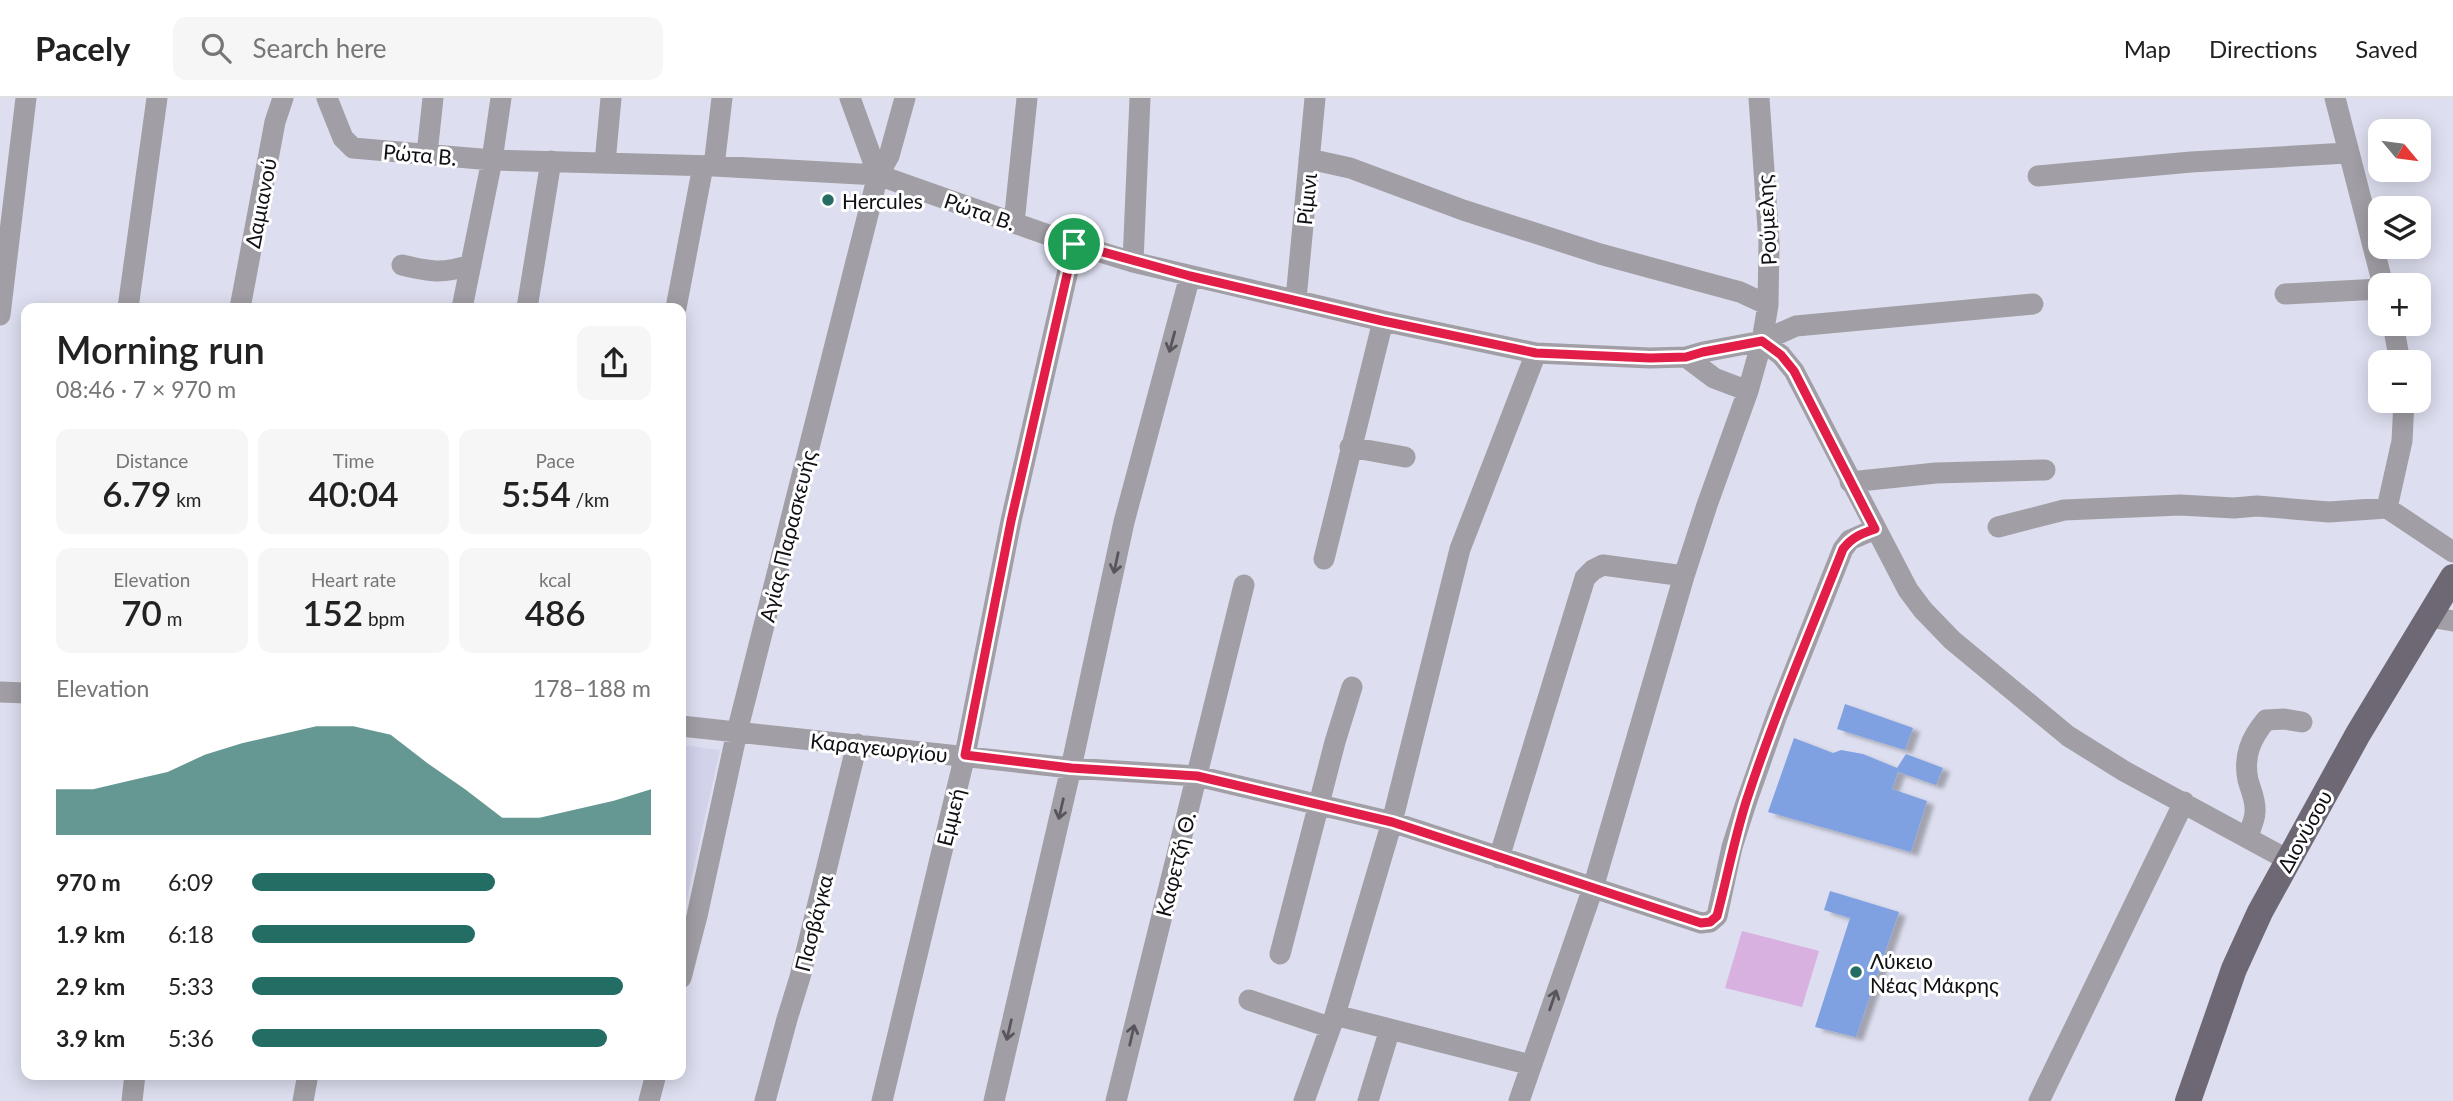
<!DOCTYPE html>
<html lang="en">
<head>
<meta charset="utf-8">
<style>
	body { margin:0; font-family:Lato,sans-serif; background:#f6f6f6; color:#222; height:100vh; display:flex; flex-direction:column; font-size:26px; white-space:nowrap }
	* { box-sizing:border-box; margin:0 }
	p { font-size:23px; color:#767676 }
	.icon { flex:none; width:38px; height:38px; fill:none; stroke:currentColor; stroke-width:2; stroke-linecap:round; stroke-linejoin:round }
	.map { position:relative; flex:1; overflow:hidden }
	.side { position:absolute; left:21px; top:205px; width:665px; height:777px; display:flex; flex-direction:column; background:#fff; border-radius:14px; box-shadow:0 4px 18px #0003 }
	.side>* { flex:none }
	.needle { width:46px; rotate:119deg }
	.buttons { position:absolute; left:2368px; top:21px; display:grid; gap:14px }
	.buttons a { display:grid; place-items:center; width:63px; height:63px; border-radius:14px; background:#fff; box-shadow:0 4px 18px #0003; font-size:35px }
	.pin { position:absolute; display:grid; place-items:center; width:60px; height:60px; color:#fff; margin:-30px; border:4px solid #fff; border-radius:50%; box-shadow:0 2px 7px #0007 }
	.round { display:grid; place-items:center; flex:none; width:74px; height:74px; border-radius:14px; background:#f6f6f6 }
	.overview { display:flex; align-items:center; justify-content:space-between; height:119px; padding:0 35px }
	h1 { font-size:38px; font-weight:600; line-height:52px }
	.stats { display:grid; grid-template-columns:repeat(3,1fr); gap:10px; height:119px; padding:7px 35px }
	.stats div { display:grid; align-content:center; border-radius:14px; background:#f6f6f6; text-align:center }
	.stats b { font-size:35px; font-weight:600 }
	.stats small { font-size:19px; font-weight:400 }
	.stats p { font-size:19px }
	.chart { height:196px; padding:14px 35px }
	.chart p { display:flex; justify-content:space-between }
	.chart svg { width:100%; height:126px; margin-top:7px; fill:#246d65; opacity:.7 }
	ul { padding:0 35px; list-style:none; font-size:23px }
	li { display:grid; grid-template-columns:112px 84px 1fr; align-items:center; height:52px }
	li i { height:18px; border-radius:9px; background:#246d65 }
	header { display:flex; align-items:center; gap:42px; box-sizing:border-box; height:98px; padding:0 35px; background:#fff; border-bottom:2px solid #e0e0e0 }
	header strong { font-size:33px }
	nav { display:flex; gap:38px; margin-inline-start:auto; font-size:24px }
	.search { width:490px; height:63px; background:#f6f6f6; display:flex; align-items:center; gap:18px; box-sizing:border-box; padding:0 24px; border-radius:14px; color:#767676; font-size:26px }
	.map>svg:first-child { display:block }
	.built { fill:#d2d3eb }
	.green { fill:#d9b1e1 }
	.building { fill:#7fa1e2; filter:url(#shadow) }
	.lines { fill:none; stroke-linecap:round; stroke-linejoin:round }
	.minor { stroke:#a19ea5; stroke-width:21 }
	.major { stroke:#6d6874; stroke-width:26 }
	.oneway { stroke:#58565c }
	.route-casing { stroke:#fff; stroke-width:14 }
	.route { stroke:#e11d48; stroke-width:9 }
	.poi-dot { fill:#246d65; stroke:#fff; stroke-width:2.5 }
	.labels { text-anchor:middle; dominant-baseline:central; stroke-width:6; stroke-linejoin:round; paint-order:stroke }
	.street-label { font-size:21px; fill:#0f0f14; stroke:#fff }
	.poi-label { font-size:21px; fill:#0f0f14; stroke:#fff; text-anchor:start }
</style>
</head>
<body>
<header>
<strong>Pacely</strong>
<div class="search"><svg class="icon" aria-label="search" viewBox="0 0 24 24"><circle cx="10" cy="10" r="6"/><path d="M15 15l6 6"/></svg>Search here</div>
<nav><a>Map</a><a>Directions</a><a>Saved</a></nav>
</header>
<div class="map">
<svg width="2453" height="1003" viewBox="0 0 2453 1003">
	<defs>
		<filter id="shadow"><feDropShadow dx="7" dy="4" stdDeviation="2" flood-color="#0004"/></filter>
	</defs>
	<rect width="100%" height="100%" fill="#dddeef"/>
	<path class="built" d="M681,647L720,652L686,804L681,803Z"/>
	<path class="green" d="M1742,833L1819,853L1802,909L1725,890Z"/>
	<path class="building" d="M1845,606L1913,630L1905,652L1837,631Z
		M1794,640L1833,655L1841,652L1863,656L1897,670L1906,656L1943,670L1936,687L1898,674L1892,691L1927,703L1911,754L1768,714Z
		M1830,793L1899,814L1856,939L1815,929L1850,820L1824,812Z"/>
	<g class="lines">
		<path class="minor" d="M327,0L343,40L353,50L492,62L714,68L878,77L1074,146L1133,164L1383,223L1536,255L1650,260L1686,259L1703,254L1762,243L1796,228L2033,206
			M2335,0L2383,187
			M427,56L433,0
			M1309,61L1350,70L1463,112L1600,156L1740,194L1768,207
			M605,65L611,0
			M714,68L722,0
			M878,77L889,58L905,0
			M2038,78L2191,64L2347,55
			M1014,125L1027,0
			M1133,164L1140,0
			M402,167C432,174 441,176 471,167
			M2285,196L2380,191
			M1296,201L1315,0
			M128,210L157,0
			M240,210L275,24L283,0
			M462,210L492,62L501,0
			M527,210L551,63
			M676,210L703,68
			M0,217L26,0
			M2393,226L2400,264
			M1762,243L1781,257L1794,273L1908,492L1923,512L1952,542L2068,638L2124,673L2288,762
			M1686,259L1714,280L1748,293
			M1350,349L1405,359
			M1850,384L1936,375L2045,372
			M2387,410L2402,343L2404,303
			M1998,429L2064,412L2180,407L2234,410L2257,408L2329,414L2387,410L2453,454
			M1324,461L1383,223
			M2429,519L2453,523
			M0,594L26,595
			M681,628L1071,670L1197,678L1392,724L1701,825L1710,824L1717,818L1732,749L1746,705L1777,617L1843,451L1850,442L1875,431
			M2247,740C2250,732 2255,722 2255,714C2256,702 2251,693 2248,682C2243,658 2251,640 2266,622L2284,621L2302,624
			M1499,760L1585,480L1593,472L1603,467L1684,478
			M1280,856L1335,644L1352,589
			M681,880L697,818L737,634L878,77L850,0
			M1249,902L1329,929
			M1335,917L1531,967
			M132,1003L135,976
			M303,1003L308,976
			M649,1003L656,976
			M765,1003L787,921L800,879L857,646
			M882,1003L965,657L1011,423L1074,146
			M994,1003L1071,670L1124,424L1190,178
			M1116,1003L1244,487
			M1304,1003L1335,917L1392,724L1460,451L1536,255
			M1368,1003L1390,931
			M1519,1003L1593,790L1684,478L1707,407L1748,293L1762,243L1768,207L1769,145L1759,0
			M2039,1003L2184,704"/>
		<path class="major" d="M2188,1003L2234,871L2260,814L2358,636L2453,479"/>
	</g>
	<defs><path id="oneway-shaft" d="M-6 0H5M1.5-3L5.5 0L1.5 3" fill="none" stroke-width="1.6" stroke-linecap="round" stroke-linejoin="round" transform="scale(1.75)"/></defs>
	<g class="oneway">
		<use href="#oneway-shaft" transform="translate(1172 244) rotate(105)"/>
		<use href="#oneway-shaft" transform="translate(1116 465) rotate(102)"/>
		<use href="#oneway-shaft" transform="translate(1061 711) rotate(103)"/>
		<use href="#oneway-shaft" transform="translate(1553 902) rotate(-71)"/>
		<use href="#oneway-shaft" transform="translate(1009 932) rotate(103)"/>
		<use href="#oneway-shaft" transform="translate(1132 937) rotate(-77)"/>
	</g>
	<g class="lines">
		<defs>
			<path id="route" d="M1074,146L1190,178L1383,223L1536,255L1650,260L1686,259L1703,254L1762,243L1781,257L1794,273L1875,431C1861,436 1852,439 1843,451C1810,535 1774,618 1746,704C1734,742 1727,780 1717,818L1710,824L1701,825L1392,724L1197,678L1071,670L965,657L1011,423Z"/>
		</defs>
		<use href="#route" class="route-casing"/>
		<use href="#route" class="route"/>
	</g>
	<g class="poi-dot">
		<circle cx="828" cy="102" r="7"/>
		<circle cx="1856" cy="874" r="7"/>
	</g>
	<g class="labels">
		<g class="street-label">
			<text transform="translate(420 56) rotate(5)">Ρώτα Β.</text>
			<text transform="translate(1306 101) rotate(-84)">Ρίμινι</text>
			<text transform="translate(260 105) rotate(-79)">Δαμιανού</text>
			<text transform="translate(980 113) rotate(19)">Ρώτα Β.</text>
			<text transform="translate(1766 122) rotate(-93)">Ρούμελης</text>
			<text transform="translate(787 438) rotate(-76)">Αγίας Παρασκευής</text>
			<text transform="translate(879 649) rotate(6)">Καραγεωργίου</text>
			<text transform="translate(950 719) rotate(-76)">Εμμεή</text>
			<text transform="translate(2304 733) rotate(-61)">Διονύσου</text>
			<text transform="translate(1175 766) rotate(-76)">Καφετζή Θ.</text>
			<text transform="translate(813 825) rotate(-76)">Πασβάγκα</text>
		</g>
		<g class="poi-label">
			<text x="842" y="102">Hercules</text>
			<text x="1870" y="862">Λύκειο<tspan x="1870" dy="24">Νέας Μάκρης</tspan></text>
		</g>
	</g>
</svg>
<div class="buttons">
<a><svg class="needle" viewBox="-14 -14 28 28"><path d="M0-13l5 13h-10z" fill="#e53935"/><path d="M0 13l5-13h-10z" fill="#767676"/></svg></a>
<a><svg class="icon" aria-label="layers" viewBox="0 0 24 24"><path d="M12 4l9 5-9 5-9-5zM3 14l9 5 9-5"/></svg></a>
<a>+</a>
<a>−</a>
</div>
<div class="pin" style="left:1074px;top:146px;background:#1e9e55"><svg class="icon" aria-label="arrive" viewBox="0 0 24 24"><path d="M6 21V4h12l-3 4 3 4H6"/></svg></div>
<section class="side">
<div class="overview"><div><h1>Morning run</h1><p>08:46 · 7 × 970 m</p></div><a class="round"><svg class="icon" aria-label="share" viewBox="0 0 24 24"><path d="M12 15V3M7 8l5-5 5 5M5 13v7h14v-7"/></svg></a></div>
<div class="stats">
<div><p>Distance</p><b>6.79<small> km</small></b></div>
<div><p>Time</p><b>40:04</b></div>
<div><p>Pace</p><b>5:54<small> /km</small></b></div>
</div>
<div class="stats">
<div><p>Elevation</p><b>70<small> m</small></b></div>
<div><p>Heart rate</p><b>152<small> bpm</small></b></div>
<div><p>kcal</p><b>486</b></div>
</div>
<div class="chart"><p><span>Elevation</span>178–188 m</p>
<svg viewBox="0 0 160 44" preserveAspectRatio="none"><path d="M0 44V28L10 28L20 25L30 22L40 16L50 12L60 9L70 6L80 6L90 9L100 19L110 28L120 38L130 38L140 35L150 32L160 28V44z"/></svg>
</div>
<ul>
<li><b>970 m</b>6:09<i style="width:61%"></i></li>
<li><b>1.9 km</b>6:18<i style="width:56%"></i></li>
<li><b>2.9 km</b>5:33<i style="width:93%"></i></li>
<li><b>3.9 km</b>5:36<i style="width:89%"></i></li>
</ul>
</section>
</div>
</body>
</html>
